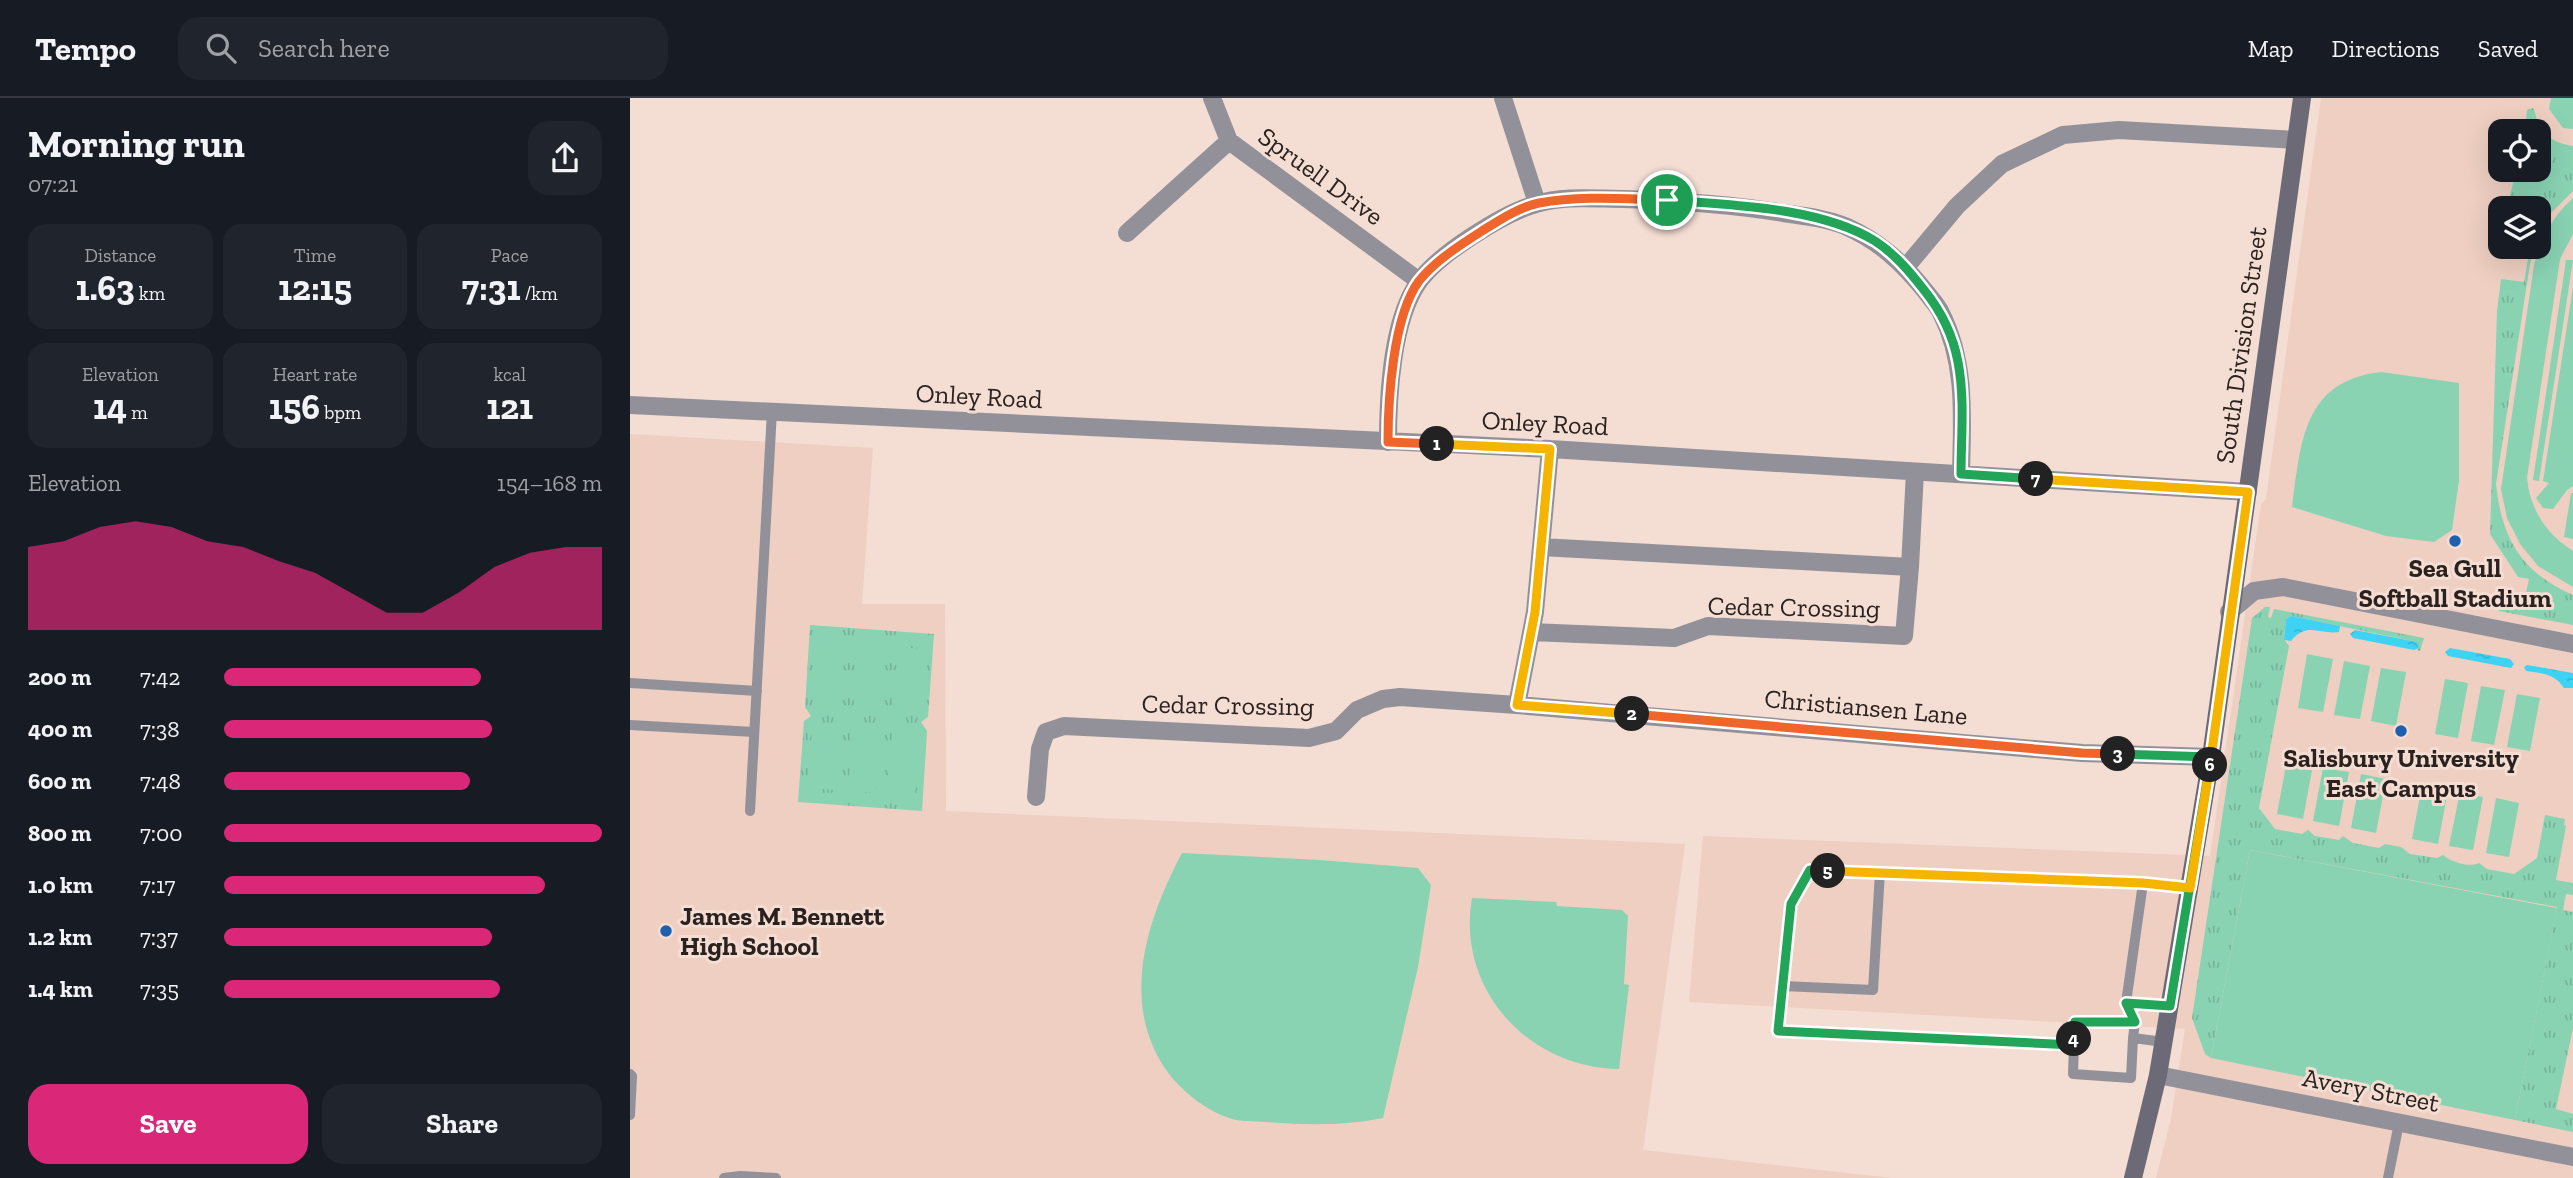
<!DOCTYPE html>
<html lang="en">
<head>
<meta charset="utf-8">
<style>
	body { margin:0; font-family:"Zilla Slab",serif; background:#20242c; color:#f1f3f6; height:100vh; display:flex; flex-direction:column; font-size:26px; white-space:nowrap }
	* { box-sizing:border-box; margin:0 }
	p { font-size:23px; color:#9ea1a6 }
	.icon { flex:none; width:38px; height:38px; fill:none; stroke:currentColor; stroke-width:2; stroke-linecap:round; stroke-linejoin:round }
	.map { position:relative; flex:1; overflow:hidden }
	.drawer { display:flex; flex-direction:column; background:#171b24; width:630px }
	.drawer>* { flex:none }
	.controls { position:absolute; left:1858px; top:21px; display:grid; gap:14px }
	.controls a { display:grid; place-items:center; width:63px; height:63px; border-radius:14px; background:#171b24; box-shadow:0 7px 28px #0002; font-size:35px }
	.pin { position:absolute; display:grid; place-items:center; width:60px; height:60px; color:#fff; margin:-30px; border:4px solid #fff; border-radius:50%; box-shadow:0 2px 7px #0007 }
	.km { position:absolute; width:35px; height:35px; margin:-18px; border-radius:50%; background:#222; color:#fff; font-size:19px; line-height:35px; text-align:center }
	.round { display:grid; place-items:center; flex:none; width:74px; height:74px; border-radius:21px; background:#20242c }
	.head { display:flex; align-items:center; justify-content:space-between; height:119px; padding:0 28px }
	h1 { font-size:38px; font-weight:700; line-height:52px }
	.figures { display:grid; grid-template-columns:repeat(3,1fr); gap:10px; height:119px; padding:7px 28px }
	.figures div { display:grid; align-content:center; border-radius:18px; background:#20242c; text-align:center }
	.figures b { font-size:35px; font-weight:700 }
	.figures small { font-size:19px; font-weight:400 }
	.figures p { font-size:19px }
	.chart { height:196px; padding:14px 28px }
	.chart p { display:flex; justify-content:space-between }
	.chart svg { width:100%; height:126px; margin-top:7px; fill:#db2777; opacity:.7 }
	.cta { display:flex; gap:14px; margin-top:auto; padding:14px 28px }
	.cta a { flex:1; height:80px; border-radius:21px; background:#db2777; color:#fff; font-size:28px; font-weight:700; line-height:80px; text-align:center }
	.cta a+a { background:#20242c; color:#f1f3f6 }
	ul { padding:0 28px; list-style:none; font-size:23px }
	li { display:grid; grid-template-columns:112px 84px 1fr; align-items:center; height:52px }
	li i { height:18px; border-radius:9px; background:#db2777 }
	header { display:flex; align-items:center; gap:42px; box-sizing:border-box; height:98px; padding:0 35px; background:#171b24; border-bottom:2px solid #363941 }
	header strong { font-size:33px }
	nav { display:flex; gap:38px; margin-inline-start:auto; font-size:24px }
	.search { width:490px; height:63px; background:#20242c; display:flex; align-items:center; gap:18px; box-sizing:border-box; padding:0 24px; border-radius:21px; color:#9ea1a6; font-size:26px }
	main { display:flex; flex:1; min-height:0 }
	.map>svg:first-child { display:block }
	.built { fill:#eecfc2; fill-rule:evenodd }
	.grass { fill:url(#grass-tufts) }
	.garden { fill:#89d3b3 }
	.water { fill:url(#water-ripples) }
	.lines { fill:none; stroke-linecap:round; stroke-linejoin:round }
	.lane { stroke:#92919a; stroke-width:10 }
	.street { stroke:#92919a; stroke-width:18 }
	.secondary { stroke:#6c6a77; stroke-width:18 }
	.split-1-casing { stroke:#fff; stroke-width:14 }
	.split-2-casing { stroke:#fff; stroke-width:14 }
	.split-3-casing { stroke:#fff; stroke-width:14 }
	.split-4-casing { stroke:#fff; stroke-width:14 }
	.split-5-casing { stroke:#fff; stroke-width:14 }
	.split-6-casing { stroke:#fff; stroke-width:14 }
	.split-7-casing { stroke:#fff; stroke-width:14 }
	.split-8-casing { stroke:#fff; stroke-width:14 }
	.split-1 { stroke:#f0652b; stroke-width:9 }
	.split-2 { stroke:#f5b400; stroke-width:9 }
	.split-3 { stroke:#f0652b; stroke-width:9 }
	.split-4 { stroke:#22a559; stroke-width:9 }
	.split-5 { stroke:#22a559; stroke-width:9 }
	.split-6 { stroke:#f5b400; stroke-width:9 }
	.split-7 { stroke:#f5b400; stroke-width:9 }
	.split-8 { stroke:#22a559; stroke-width:9 }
	.poi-dot { fill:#1f5fb0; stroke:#f4ddd3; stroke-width:2.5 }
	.labels { text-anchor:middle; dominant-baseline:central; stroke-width:6; stroke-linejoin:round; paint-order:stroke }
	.street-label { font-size:26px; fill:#2b221f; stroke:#f4ddd3 }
	.poi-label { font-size:26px; font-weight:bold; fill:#2b221f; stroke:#f4ddd3 }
</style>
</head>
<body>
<header>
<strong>Tempo</strong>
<div class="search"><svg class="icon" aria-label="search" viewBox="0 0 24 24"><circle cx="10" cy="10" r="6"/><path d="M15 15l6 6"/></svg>Search here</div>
<nav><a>Map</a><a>Directions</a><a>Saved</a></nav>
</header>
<main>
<section class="drawer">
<div class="head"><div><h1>Morning run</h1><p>07:21</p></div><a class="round"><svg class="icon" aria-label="share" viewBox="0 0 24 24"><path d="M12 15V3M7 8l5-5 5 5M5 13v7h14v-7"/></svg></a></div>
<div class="figures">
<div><p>Distance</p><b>1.63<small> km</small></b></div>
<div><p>Time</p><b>12:15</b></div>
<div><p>Pace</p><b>7:31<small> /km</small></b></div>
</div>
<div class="figures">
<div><p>Elevation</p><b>14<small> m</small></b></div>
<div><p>Heart rate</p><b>156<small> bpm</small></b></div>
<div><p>kcal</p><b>121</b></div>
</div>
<div class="chart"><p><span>Elevation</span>154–168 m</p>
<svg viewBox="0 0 160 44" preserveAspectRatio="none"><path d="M0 44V15L10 13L20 8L30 6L40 8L50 13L60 15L70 20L80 24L90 31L100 38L110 38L120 31L130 22L140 17L150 15L160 15V44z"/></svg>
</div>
<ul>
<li><b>200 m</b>7:42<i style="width:68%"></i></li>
<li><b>400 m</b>7:38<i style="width:71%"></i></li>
<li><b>600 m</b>7:48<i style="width:65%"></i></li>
<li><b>800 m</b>7:00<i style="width:100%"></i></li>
<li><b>1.0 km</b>7:17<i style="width:85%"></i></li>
<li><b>1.2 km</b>7:37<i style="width:71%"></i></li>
<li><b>1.4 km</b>7:35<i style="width:73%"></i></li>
</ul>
<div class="cta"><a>Save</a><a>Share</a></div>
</section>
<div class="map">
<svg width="1943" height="1080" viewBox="0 0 1943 1080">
	<defs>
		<pattern id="grass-tufts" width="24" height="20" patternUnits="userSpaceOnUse" patternTransform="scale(1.75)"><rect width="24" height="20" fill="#89d3b3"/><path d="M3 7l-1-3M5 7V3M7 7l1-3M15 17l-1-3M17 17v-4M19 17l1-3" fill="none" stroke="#76b59a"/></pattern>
		<pattern id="water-ripples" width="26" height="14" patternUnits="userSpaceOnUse" patternTransform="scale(1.75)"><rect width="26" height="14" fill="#3ed3f5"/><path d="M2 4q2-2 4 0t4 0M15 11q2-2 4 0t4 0" fill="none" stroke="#37b5d2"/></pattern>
	</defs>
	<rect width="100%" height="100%" fill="#f4ddd3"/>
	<path class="built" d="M1691,0H1943V1080H1526L1541,1021L1555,931L1059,904L1073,738L1580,758L1631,406L1636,401ZM1871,33H1909V72H1871ZM1871,110H1909V149H1871Z
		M0,336L243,350L232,506H315L316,713L1055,746L1013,1052L1262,1080H0Z"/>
	<path class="grass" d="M1903,10C1906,15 1906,21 1908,26C1915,40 1929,46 1943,48V93L1920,116L1909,136V110H1877L1886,72H1909V33H1895L1897,12Z
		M1900,149H1905L1900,166L1866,386C1872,441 1891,474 1943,497V527L1869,513L1872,500L1894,504L1899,481L1888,479L1860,436L1867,213L1871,181L1894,184Z
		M1635,509H1640L1638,519L1641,520L1644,511L1794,540L1790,553L1787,552L1789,550L1787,544L1661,518L1656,521L1654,541L1659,548L1629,710L1645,731L1672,736L1678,732L1685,738L1709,742L1713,738L1723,745L1749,750L1755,746L1771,749L1780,756L1807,760L1813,757C1822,764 1838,770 1849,765L1857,771L1884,776L1907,760L1915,717L1935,721L1934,727L1936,728L1926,782L1943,785V797L1936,796L1933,812L1943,814V930L1926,1011L1943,1016V1034L1885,1022L1927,809L1620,752L1581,960L1575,956L1562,920L1622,520Z
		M180,527L304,536L298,619L291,624L297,633L292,713L168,704L174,623L181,618L175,609Z"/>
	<path class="garden" d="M1921,0H1943V31L1933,30L1919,11Z
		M1943,100V136L1930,161L1897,380C1900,412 1916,435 1943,453V489L1908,468L1890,446L1877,420L1871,391L1904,167C1911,141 1922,119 1943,100Z
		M1936,162H1943L1909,383L1903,382Z
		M1943,189V388L1937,392L1923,411L1913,410L1906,400L1919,385L1913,383Z
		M1751,274L1829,285V383L1822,432L1804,444L1756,438L1662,409C1671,346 1672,283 1751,274Z
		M1941,395H1943V441L1934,439Z
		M188,543L215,545L211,603L184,601Z
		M228,546L255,548L251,606L224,604Z
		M268,549L295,551L291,609L264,607Z
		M1677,556L1703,561L1693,614L1668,610Z
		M1714,563L1740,568L1730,621L1704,617Z
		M1751,570L1776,574L1766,628L1741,623Z
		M1815,581L1838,585L1828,640L1805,636Z
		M1851,588L1875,592L1864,647L1841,643Z
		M1887,596L1910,600L1900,653L1877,649Z
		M182,632L209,634L205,692L178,690Z
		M222,635L249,637L245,695L218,693Z
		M262,637L289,639L285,697L258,696Z
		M1657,662L1683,667L1673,721L1647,716Z
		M1693,670L1719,674L1709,728L1683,723Z
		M1731,676L1756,681L1746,735L1721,730Z
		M1792,688L1818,692L1808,746L1782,741Z
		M1830,694L1853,699L1843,752L1819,748Z
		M1866,700L1889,705L1879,759L1856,755Z
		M1620,752L1927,810L1885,1022L1581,960Z
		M552,755L690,762L788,770L801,787L788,869L753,1020C713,1028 676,1027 636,1024C624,1023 610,1024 599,1020C578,1013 557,997 543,981C487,912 515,825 552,755Z
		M842,800L926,804L927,808L992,812L998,818L994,886L999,887L989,971C899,970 826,892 842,800Z"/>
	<path class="water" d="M1661,518L1710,528L1709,534C1690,537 1677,523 1661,543L1654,542L1656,521Z
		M1725,532L1787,544L1789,550L1784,552L1723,540L1720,536Z
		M1820,550L1880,561L1884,566L1881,570L1818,558L1815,554Z
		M1897,567L1943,575V590H1934C1925,576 1912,575 1896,573L1894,569Z"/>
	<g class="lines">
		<path class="lane" d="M0,585L127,593
			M0,627L124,634
			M120,713L142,313
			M1513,785L1496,905L1540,908
			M1153,888L1243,892L1250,774
			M1496,905L1505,924L1503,940L1534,944
			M1505,924H1445L1444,947L1148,933L1161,806L1179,772L1513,785L1560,790
			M1444,947L1443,976L1501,980L1503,940
			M0,976L2,978L0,1017
			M94,1080L110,1078L146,1080
			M1758,1080L1769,1025"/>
		<path class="street" d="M582,0L599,43L789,183
			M873,0L907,105
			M497,135L599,43
			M1276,169L1327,108L1372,66L1433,37L1489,32L1665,42
			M0,307L920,351L1618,394
			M758,344C758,298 762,223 788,185C807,157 873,115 906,106C934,97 967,101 995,101C1049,103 1101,106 1153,115C1174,118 1195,120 1215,128C1249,143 1273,165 1296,194C1301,201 1308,208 1311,215C1337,266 1332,322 1331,376
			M1280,469L1285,374
			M1599,514L1624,493L1653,489L1943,546
			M901,534L1044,540L1078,528L1274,538L1280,469L911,449
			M887,607L1452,655L1581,659
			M406,699L410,651L416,634L434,628L679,640L706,633L727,612L753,601L770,599L887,607L905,514L920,351
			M1528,977L1943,1059"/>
		<path class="secondary" d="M1503,1080L1528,977L1581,659L1672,0"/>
	</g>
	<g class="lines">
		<defs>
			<path id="split-1" d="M807,346L758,344C758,301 763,218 789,183C805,163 830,147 852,133C868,123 889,109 909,105C951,97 995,101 1037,102"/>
			<path id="split-2" d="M807,346L920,351L905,514L887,607L1002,616"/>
			<path id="split-3" d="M1002,616L1452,655L1488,656"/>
			<path id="split-4" d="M1444,941L1445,924H1505L1496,905L1540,908L1581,659L1488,656"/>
			<path id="split-5" d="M1198,773L1180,772L1161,806L1148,933L1444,947V941"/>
			<path id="split-6" d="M1198,773L1513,785L1560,790L1580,667"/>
			<path id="split-7" d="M1406,381L1618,394L1580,667"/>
			<path id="split-8" d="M1037,102C1101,107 1190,109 1245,143C1265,156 1280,174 1294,192C1311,213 1323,237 1328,264C1335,301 1331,339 1331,376L1406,381"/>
		</defs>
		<use href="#split-1" class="split-1-casing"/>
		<use href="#split-2" class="split-2-casing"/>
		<use href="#split-3" class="split-3-casing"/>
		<use href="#split-4" class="split-4-casing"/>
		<use href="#split-5" class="split-5-casing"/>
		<use href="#split-6" class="split-6-casing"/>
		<use href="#split-7" class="split-7-casing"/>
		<use href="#split-8" class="split-8-casing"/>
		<use href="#split-1" class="split-1"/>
		<use href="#split-2" class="split-2"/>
		<use href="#split-3" class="split-3"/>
		<use href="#split-4" class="split-4"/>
		<use href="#split-5" class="split-5"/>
		<use href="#split-6" class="split-6"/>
		<use href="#split-7" class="split-7"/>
		<use href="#split-8" class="split-8"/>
	</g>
	<g class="poi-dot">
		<circle cx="1825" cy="443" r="7"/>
		<circle cx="1771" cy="633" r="7"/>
		<circle cx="36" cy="833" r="7"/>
	</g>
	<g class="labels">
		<g class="street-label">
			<text transform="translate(691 78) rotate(36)">Spruell Drive</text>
			<text transform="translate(1611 247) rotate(-82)">South Division Street</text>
			<text transform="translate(349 298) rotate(3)">Onley Road</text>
			<text transform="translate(915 325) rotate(3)">Onley Road</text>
			<text transform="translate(1164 509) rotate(1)">Cedar Crossing</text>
			<text transform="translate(598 607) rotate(1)">Cedar Crossing</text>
			<text transform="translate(1236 609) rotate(5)">Christiansen Lane</text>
			<text transform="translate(1741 992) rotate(11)">Avery Street</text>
		</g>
		<g class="poi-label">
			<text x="1825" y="470">Sea Gull<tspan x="1825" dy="30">Softball Stadium</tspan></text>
			<text x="1771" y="660">Salisbury University<tspan x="1771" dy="30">East Campus</tspan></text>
			<text x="50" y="818" text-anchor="start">James M. Bennett<tspan x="50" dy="30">High School</tspan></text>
		</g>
	</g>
</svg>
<div class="controls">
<a><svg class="icon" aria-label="locate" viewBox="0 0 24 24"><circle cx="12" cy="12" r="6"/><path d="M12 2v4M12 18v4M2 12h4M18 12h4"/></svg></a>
<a><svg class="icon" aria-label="layers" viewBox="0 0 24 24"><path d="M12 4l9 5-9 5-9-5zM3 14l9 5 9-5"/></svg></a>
</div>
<div class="pin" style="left:1037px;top:102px;background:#1e9e55"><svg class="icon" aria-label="arrive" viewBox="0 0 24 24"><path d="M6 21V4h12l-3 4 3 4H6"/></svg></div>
<b class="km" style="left:807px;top:346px">1</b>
<b class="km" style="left:1002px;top:616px">2</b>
<b class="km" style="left:1488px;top:656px">3</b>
<b class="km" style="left:1444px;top:941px">4</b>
<b class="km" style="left:1198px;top:773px">5</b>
<b class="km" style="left:1580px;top:667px">6</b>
<b class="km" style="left:1406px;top:381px">7</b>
</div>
</main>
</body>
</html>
